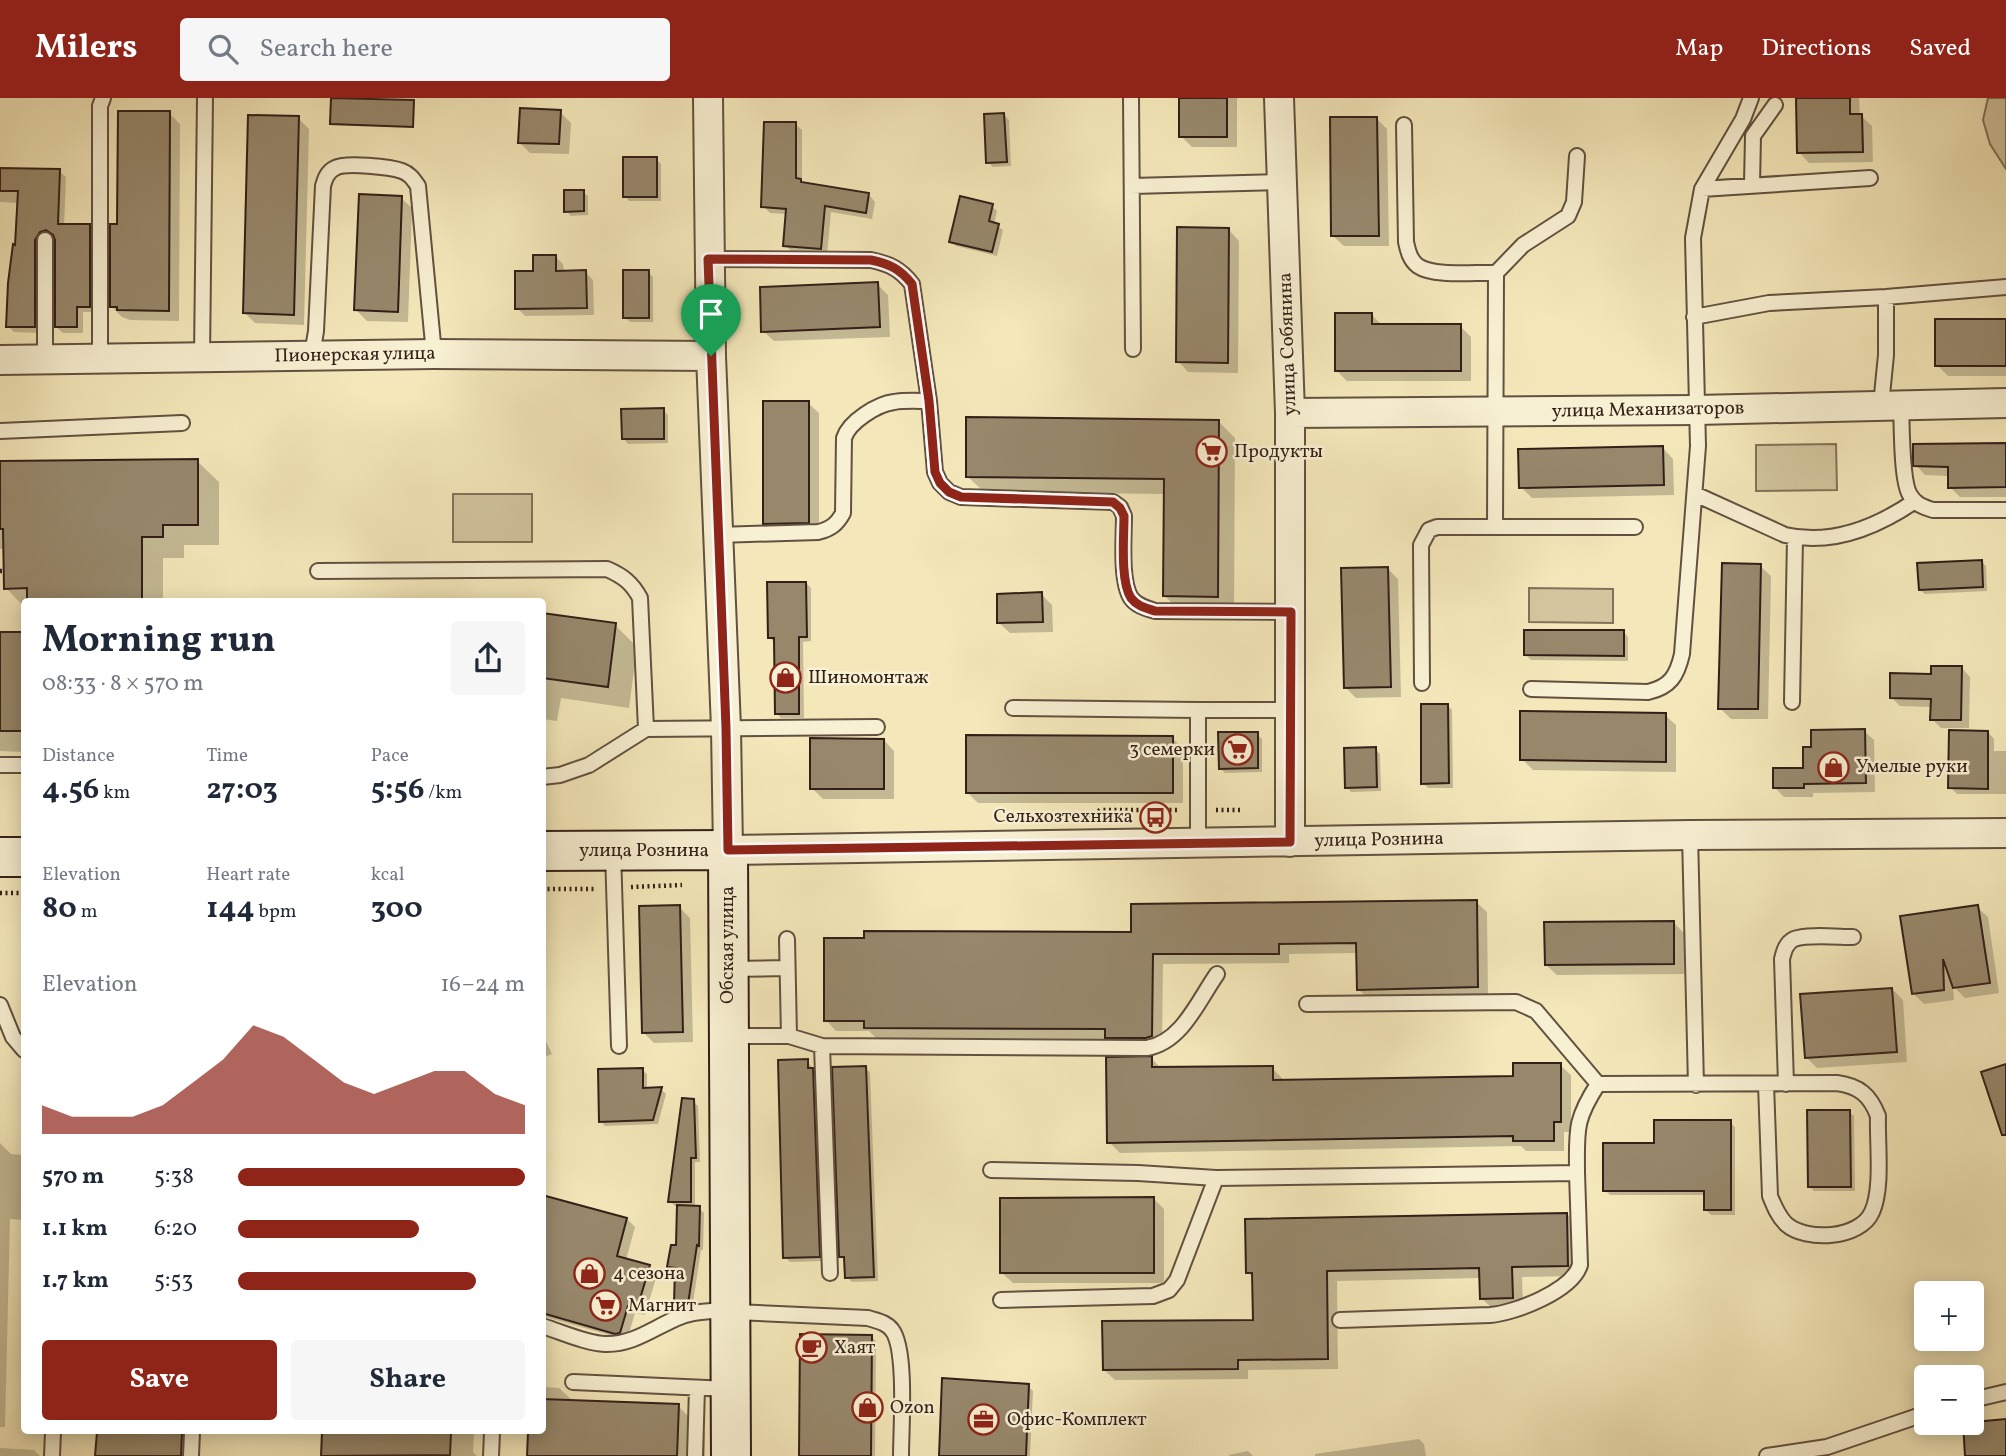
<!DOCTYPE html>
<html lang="en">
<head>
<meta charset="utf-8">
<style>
	body { margin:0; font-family:Vollkorn,serif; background:#f6f6f7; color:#1f2937; height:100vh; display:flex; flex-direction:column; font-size:26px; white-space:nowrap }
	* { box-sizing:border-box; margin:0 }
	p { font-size:23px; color:#747a83 }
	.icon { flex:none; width:38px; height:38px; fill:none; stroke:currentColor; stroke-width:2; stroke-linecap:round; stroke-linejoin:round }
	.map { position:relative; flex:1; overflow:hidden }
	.panel { position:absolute; left:21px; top:500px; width:525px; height:836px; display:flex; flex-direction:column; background:#fff; border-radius:7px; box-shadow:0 4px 18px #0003 }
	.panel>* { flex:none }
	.controls { position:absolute; left:1914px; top:1183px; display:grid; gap:14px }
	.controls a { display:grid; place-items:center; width:70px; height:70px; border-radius:7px; background:#fff; box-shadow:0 4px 18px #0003; font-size:35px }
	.pin { position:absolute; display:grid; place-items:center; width:60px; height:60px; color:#fff; margin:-72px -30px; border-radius:50% 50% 50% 0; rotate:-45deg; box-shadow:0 0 7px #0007 }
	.pin .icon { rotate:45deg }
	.round { display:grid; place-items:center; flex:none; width:74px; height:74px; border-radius:7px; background:#f6f6f7 }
	.summary { display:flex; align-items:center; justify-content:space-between; height:119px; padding:0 21px }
	h1 { font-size:38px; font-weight:700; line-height:52px }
	.stats { display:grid; grid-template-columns:repeat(3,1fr); gap:10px; height:119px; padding:7px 21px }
	.stats div { display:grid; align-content:center }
	.stats b { font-size:30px; font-weight:700 }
	.stats small { font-size:19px; font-weight:400 }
	.stats p { font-size:19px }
	.chart { height:196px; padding:14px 21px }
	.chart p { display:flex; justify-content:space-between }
	.chart svg { width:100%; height:126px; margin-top:7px; fill:#8f2418; opacity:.7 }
	.cta { display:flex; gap:14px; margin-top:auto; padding:14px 21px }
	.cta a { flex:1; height:80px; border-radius:7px; background:#8f2418; color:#fff; font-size:28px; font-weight:700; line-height:80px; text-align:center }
	.cta a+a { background:#f6f6f7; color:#1f2937 }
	ul { padding:0 21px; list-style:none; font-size:23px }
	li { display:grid; grid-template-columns:112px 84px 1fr; align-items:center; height:52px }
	li i { height:18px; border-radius:9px; background:#8f2418 }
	header { display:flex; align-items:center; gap:42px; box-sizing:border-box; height:98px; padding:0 35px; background:#8f2418; color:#fff }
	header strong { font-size:33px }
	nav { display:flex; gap:38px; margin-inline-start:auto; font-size:24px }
	.search { width:490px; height:63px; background:#f6f6f7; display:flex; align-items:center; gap:18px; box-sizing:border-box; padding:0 24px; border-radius:7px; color:#747a83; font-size:26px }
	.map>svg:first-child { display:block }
	.green { fill:#d3c69e; stroke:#82725b; stroke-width:2 }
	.shadow { fill:#0003 }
	.building { fill:#97886c; stroke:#321f18; stroke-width:2 }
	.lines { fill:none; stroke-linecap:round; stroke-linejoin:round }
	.service-casing { stroke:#625140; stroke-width:18 }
	.minor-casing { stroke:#625140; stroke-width:32 }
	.secondary-casing { stroke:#321f18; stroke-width:42 }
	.path { stroke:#321f18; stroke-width:4.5; stroke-dasharray:2 3.5; stroke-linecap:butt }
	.service { stroke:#f8f0d2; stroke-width:14 }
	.minor { stroke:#f8f0d2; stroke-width:28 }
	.secondary { stroke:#f8f0d2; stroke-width:38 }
	.route-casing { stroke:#fff; stroke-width:14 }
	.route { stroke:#8f2418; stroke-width:9 }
	.labels { text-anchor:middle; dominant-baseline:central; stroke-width:5; stroke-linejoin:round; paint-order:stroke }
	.street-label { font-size:19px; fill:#321f18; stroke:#f8f0d2 }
	.poi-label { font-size:19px; fill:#321f18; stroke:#f8f0d2; text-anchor:start }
</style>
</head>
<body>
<header>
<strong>Milers</strong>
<div class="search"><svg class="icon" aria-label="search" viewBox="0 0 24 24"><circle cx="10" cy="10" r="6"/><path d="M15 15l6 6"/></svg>Search here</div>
<nav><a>Map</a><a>Directions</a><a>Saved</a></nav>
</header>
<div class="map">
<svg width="2006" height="1358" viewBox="0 0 2006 1358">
	<rect width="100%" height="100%" fill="#f4e8ba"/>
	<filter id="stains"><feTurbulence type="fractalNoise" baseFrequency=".00286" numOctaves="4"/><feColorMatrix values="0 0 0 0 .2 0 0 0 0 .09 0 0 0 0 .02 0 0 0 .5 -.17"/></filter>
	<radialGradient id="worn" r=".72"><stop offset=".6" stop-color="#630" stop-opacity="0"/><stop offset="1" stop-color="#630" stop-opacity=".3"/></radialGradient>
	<path class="green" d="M1988,0H2006V71L1990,46L1983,22Z
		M1836,346L1837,392L1756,393V347Z
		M453,396H532V444H453Z
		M1529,490L1613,491V525L1529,524Z"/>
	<path class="shadow" d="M1181,0H1237V49H1192L1181,38Z
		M1797,0H1859L1860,17L1872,28L1873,64L1809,65L1799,54Z
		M560,14L571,25L569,56L530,55L519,44Z
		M169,15L180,26L179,223L130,222L122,219L111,208L119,128Z
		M1004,17L1009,22L1011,68L993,69L988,64Z
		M298,20L309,31L304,227L255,225L245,215Z
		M1376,20L1387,31L1389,148H1344L1333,138Z
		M795,26L802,32V84L869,97L875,104L872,121L831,114L827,157L792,154L785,147L788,116L770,115L763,108Z
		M656,61L661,66V103H629L625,98Z
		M0,72L59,73L66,79L64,128H90L96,134V214H83V235H63L56,229V139L53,138L46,140L41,235L14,234L8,228L19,105L0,104Z
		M583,94L588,98V117L571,118L566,113Z
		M401,100L412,110L408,224L367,223L356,212Z
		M992,108L997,113L994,126L1003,132L997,158L956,148L951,143Z
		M1229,132L1239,143L1238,275L1188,274L1178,263Z
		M555,158L563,166L564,174H585L593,182L594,217L525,218L517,210Z
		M648,174L653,179V224H630L625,219Z
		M877,186L888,197L890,239L774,243L763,233Z
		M1372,217L1383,228H1460L1471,239V283H1347L1337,273Z
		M2006,223V278H1948L1937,267Z
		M808,305L819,315V435L775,436L764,425Z
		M663,312L668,317V345L628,346L624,341Z
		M1219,324L1235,340L1234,515L1181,514L1165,498V396L984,394L967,378Z
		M2006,347V399H1960L1950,389V378L1925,377L1915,366Z
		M1663,350L1673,361L1674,397L1532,400L1521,389Z
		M197,363L219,384V447H184V460H163V504H24V509L6,490L5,451H0V365Z
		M1981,463L1986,468L1987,493L1925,496L1920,492Z
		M1760,468L1771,478L1768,621H1731L1720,610Z
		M1387,470L1398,481L1401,599L1356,600L1345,589Z
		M806,485L811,490V543L803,544L804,620H781L776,615L774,544L769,539Z
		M1041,496L1052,507L1053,534L1010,535L999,525Z
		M542,517L615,527L637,549L629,610L561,600L557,623L542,621Z
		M1624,534L1628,539V563L1531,562L1526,557Z
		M0,536H24V654L0,653Z
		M1962,570L1970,579L1969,630H1941L1932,621V609L1900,608L1891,599L1933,578Z
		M1447,607L1452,612L1453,690H1428L1423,685Z
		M1665,617L1676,627V674L1533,672L1522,661Z
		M1864,633L1874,642L1875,694L1813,695V699H1784L1775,690L1805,671L1813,650Z
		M1988,634L1994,641V653H2006V696H1957L1950,689Z
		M1257,636L1262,641V674L1225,675L1220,670Z
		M1172,640L1183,650V705H978L967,694Z
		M884,642L894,653V701H823L812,690Z
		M1375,651L1380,656L1381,693L1351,694L1347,689Z
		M1476,804L1487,814L1488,899L1369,901L1358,891V855L1289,856V865L1163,866L1162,949L1118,950L1109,941L876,940L869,933H836L826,922L1133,836Z
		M679,809L690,820L693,944L654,945L644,935Z
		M1977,809L1988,819L1999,895L1965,900L1953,888L1954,902L1924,906L1914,896Z
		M1673,824L1684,835V876L1557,877L1546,867Z
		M1892,891L1903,902L1907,964L1817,970L1806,959Z
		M542,935L552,956L542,960Z
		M1151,960L1162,971L1272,970L1283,981V984L1515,980L1560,967L1571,977V1034H1564V1053H1526L1521,1048L1120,1055L1109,1044Z
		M807,963L817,976L824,1163L790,1164L785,1159Z
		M866,970L870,975L878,1183L852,1184L847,1179L846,1164L841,1158Z
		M642,972L647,976V992L661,991L666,996L658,1026L605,1028L601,1023Z
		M693,1003L698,1008L700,1064H695V1109L699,1110L704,1115L703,1152H701L692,1211H680L675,1206L677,1174L669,1168L678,1149L679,1108H675L670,1103Z
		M1849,1014L1854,1018L1855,1093H1814L1809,1088Z
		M1730,1024L1735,1029V1117H1711L1706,1112V1097H1610L1605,1092L1656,1047Z
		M0,1045L11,1056L24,1057V1122L10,1121L5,1329H0Z
		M542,1099L627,1121L635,1129L626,1162L649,1169L657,1177L645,1217L635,1215L627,1242L542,1218Z
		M1153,1100L1164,1111V1185H1013L1002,1175Z
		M1567,1116L1577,1127L1578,1178L1522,1179L1523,1210H1492L1481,1200V1180L1337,1183L1338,1271L1248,1272V1281L1115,1282L1104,1272L1255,1224L1254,1180L1248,1174Z
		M24,1197V1275L21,1272Z
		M871,1238L876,1243L875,1358H800Z
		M1028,1288L1033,1293L1030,1358H941Z
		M542,1289L559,1290L574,1304L678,1308L705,1335V1358H528L530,1334H542Z
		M99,1334H193L190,1358H97Z
		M324,1334H474L473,1354L477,1358H323Z
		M1419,1341L1424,1346L1426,1358H1315V1356Z
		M0,1350L34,1352L40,1358H0Z
		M1248,1353L1253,1358H1229V1357Z"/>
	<path class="building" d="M331,0L414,2L413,29L330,26Z
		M1179,0H1227V39H1179Z
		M1796,0H1850V16H1862L1863,54L1797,55Z
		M520,10L561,12L559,46L518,45Z
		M118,13H170L169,213L117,212V209H110V126H117Z
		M1004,15L1007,64L986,65L984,16Z
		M248,17L299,18L294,217L243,215Z
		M1330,19H1377L1379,138H1331Z
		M764,24H796V80L801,81V84L869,95L866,115L825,108L821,151L783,148L786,111L761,109Z
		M623,59H657V99H623Z
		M0,70L60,71L58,126H90V209H77V229H55V142L53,137L46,132L40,134L35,142V229H6L8,185L13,146L15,147L18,93H0Z
		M564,92H584V113L564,114Z
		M359,96L402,98L398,214L354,212Z
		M960,98L993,106L989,123L999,126L992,154L949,144Z
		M1177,129L1229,130L1228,265L1176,264Z
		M533,157H556V173L586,172L587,210L515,211V173H533Z
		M623,172H649V220H623Z
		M878,184L880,229L761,234L760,189Z
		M1335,215H1372V226H1461V273H1335Z
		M1935,221H2006V268H1935Z
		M763,303H809V425L763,426Z
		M664,310V341H622L621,311Z
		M966,319L1219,322L1218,499L1163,498L1164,381L966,379Z
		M2006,345V389L1948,390V369L1913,368V346Z
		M1663,348L1664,387L1519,390L1518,351Z
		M198,361V427H163V439H142V504H27V490L4,491L3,431H0V363Z
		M1982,462L1983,489L1919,492L1917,465Z
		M1722,465L1761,466L1758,611H1718Z
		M1388,469L1391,589L1344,590L1341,470Z
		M767,484H806L807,539H799V616H775L774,540H768Z
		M1042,494L1043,524L997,525V496Z
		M542,515L616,525L608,589L542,580Z
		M1524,532H1624V558L1524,557Z
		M0,534H24V633H0Z
		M1931,568H1962L1961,622H1930L1931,601L1890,600V575L1931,576Z
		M1421,606H1448L1449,685L1421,686Z
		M1520,613L1666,615V664L1520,662Z
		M1865,631L1866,685L1804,686V690H1773V670H1803V649H1811V632Z
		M1949,632L1988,633V691L1948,690Z
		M1218,634H1258V670L1219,671Z
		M966,637L1173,638V695H966Z
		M810,640L884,641V691H810Z
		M1376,649L1377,689L1345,690L1344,650Z
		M1477,802L1478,889L1357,892L1356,845L1279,846V856H1153L1152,938L1146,940H1105V931L864,930V923H824V840H864V833L1131,834V806Z
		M680,807L683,934L642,935L639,808Z
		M1978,807L1990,885L1953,890L1943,861L1944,892L1912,896L1900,818Z
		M1674,823V866L1545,867L1544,824Z
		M1892,890L1897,954L1805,960L1800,896Z
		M1152,958V969L1273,968V982L1513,978V965H1561V1024H1554V1043H1513V1038L1107,1045L1106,959Z
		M808,961V970H813L820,1159L783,1160L778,962Z
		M2006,966V1037H2002L1981,974Z
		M866,968L874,1179L845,1180L844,1159H839L832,969Z
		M643,970V990L662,989L653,1022L599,1024L598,971Z
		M682,1000L694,1001L696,1060H691V1104H668Z
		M1807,1012H1850L1851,1089H1808Z
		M1654,1022H1731V1112H1704V1093H1603V1045H1654Z
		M542,1097L627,1120L617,1158L650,1167L637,1211L628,1208L620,1235L615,1236L542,1215Z
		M1154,1099V1175H1000V1100Z
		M677,1107L700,1108L699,1148L697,1147L688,1206L684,1207L674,1206L675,1170L667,1169L671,1147H676Z
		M1567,1115L1568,1168L1512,1169L1513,1200L1480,1201L1479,1170L1327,1173L1328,1261L1238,1262V1271L1103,1272L1102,1223L1253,1222L1252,1175H1246L1245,1121Z
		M800,1236L872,1237L871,1358H799Z
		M942,1280L1029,1286L1026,1358H939Z
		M542,1301L679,1306L677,1358H527L528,1334H542Z
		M2006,1321V1358H1965L1963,1325Z
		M97,1334H182L181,1358H95Z
		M322,1334H451L450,1357L321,1358Z"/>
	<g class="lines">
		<defs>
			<path id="service" d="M1131,0L1133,251
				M1404,27L1406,144C1408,153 1410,162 1418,168C1434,179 1476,174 1496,175L1495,428
				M1752,86L1753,38L1775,7
				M1132,88L1283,84
				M1702,91L1870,80
				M708,161L871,162C890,166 900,171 912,186L929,303L935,374L940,385L949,394L961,399L1113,404L1120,409L1124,418C1124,438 1120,483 1131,500C1137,508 1146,510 1155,513L1291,514
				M1496,175L1523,147L1568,118L1574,104L1577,58
				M1694,219L1769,205L1886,199L2006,189
				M312,257L316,233L323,88C325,81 327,74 335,70C345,64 391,69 402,73C410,76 413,81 418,88L434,256
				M100,259V8L103,0
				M202,259L205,0
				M45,261V142
				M1881,307L1886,257V199
				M1901,307C1902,326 1901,383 1910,397C1915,406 1923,409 1933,412H2006
				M0,333L182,325
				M1695,396L1785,437C1833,448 1877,429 1915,403
				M717,437L818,434C831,431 837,426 843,415L844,340C849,324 877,306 894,304C905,302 918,303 929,303
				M318,473L607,471C623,478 632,485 640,500L646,631
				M1422,585L1421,447L1429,432L1437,429H1635
				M1531,591L1648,594C1670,589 1677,578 1682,556L1698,348L1693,140L1702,91L1743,21L1751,0
				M1792,604L1795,440
				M1013,610L1198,612
				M0,667H24
				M542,679L560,677L589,667L646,631L877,629
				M1690,737L1696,987
				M1198,746V612H1290
				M613,754L619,948
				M787,841L789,938
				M729,871L787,870
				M1307,906L1516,904L1536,913L1598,986L1837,985C1859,988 1870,997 1878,1018C1877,1045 1883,1090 1872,1114C1860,1141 1806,1144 1786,1126C1778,1118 1774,1108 1770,1098L1766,986
				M0,907L13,939L24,952
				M730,938H789L822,948L1147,950C1182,944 1198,903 1217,876
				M822,948L830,1175
				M1786,986L1782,861C1784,853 1786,845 1794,841C1806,836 1839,839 1853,839
				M991,1072L1138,1075L1216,1080
				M1001,1202L1153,1198L1169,1192L1177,1182L1216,1080L1577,1075C1577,1033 1574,1023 1598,986
				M1340,1222L1490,1217C1515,1215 1572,1193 1580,1167L1577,1075
				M542,1228C562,1234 585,1245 605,1246C632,1247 652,1231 675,1221C687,1215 700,1214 712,1213L868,1220C877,1223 886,1224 892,1232C907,1251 901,1331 901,1358
				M573,1284L729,1291
				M1972,1302L2006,1294
				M52,1358L53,1334
				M191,1358L192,1334
				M491,1358L492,1334
				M695,1358L697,1290
				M1767,1358L1827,1349L1927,1315"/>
			<path id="minor" d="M708,0L711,258L726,630L728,752L1690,737L2006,735
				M1279,0L1290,315V744
				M0,262L434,256L711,258
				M1290,315L1697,312L2006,305"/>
			<path id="secondary" d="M542,753L728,752L731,1358
				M0,759H24"/>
		</defs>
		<use href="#service" class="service-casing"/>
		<use href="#minor" class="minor-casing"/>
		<use href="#secondary" class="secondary-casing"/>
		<path class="path" d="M0,473H2
			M1216,712H1242
			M1089,719L1100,712H1179
			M631,789L682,787
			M542,791H594
			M0,795H24"/>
		<use href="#service" class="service"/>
		<use href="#minor" class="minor"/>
		<use href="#secondary" class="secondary"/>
	</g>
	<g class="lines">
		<defs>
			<path id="route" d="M708,161L871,162C890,166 900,171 912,186L929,303L935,374L940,385L949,394L961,399L1113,404L1120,410L1124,418C1124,438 1120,483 1131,500C1137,508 1146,510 1155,513L1291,514L1290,744L728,752L726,630Z"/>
		</defs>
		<use href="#route" class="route-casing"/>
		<use href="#route" class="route"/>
	</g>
	<defs>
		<symbol id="supermarket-ring" viewBox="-11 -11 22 22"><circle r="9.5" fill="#f8f0d2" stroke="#8f2418" stroke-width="1.5"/><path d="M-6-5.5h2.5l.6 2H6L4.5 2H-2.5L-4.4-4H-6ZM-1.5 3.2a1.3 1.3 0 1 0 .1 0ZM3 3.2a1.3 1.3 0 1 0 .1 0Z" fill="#8f2418"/></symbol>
		<symbol id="shop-ring" viewBox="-11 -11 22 22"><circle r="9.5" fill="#f8f0d2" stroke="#8f2418" stroke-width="1.5"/><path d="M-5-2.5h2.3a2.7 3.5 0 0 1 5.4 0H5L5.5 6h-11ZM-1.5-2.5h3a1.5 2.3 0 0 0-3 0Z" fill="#8f2418"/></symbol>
		<symbol id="bus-ring" viewBox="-11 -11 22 22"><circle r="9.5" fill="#f8f0d2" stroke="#8f2418" stroke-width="1.5"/><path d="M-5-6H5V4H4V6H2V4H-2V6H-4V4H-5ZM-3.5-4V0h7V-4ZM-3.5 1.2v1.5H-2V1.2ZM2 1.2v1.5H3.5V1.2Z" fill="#8f2418"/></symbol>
		<symbol id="cafe-ring" viewBox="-11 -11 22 22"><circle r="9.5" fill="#f8f0d2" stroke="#8f2418" stroke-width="1.5"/><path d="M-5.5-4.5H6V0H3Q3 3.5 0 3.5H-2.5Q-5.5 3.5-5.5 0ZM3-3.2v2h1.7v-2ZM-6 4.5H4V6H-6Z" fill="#8f2418"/></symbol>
		<symbol id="office-ring" viewBox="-11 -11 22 22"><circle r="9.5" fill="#f8f0d2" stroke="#8f2418" stroke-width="1.5"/><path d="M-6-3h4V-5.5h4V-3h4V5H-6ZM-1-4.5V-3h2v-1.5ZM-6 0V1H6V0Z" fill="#8f2418"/></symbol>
	</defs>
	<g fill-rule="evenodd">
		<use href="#supermarket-ring" x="1194" y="336" width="35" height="35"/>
		<use href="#shop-ring" x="768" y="562" width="35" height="35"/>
		<use href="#supermarket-ring" x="1220" y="634" width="35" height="35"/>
		<use href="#shop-ring" x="1816" y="652" width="35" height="35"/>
		<use href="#bus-ring" x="1138" y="702" width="35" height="35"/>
		<use href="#shop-ring" x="572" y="1158" width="35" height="35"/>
		<use href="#supermarket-ring" x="588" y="1190" width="35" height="35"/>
		<use href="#cafe-ring" x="794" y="1232" width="35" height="35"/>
		<use href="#shop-ring" x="850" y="1292" width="35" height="35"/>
		<use href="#office-ring" x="966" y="1304" width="35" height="35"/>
	</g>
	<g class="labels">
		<g class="street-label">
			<text transform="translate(1288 246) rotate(-92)">улица Собянина</text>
			<text transform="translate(355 257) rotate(-1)">Пионерская улица</text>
			<text transform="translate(1648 312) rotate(-1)">улица Механизаторов</text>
			<text transform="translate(1379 742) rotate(-1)">улица Рознина</text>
			<text x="644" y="753">улица Рознина</text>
			<text transform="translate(728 847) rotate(-90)">Обская улица</text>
		</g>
		<g class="poi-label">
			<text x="1234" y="354">Продукты</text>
			<text x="808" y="580">Шиномонтаж</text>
			<text x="1215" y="652" text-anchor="end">3 семерки</text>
			<text x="1856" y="669">Умелые руки</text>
			<text x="1133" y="719" text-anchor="end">Сельхозтехника</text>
			<text x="613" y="1176">4 сезона</text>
			<text x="628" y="1208">Магнит</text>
			<text x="834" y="1250">Хаят</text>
			<text x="890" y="1310">Ozon</text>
			<text x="1007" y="1322">Офис-Комплект</text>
		</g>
	</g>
	<rect width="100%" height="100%" filter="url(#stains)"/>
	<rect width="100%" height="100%" fill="url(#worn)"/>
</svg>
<div class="controls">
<a>+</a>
<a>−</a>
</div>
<div class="pin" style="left:711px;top:258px;background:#1e9e55"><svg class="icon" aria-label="arrive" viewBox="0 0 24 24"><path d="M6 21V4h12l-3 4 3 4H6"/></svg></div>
<section class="panel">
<div class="summary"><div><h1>Morning run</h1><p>08:33 · 8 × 570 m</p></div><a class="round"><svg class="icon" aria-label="share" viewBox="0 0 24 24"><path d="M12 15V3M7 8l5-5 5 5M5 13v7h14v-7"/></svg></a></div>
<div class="stats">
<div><p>Distance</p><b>4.56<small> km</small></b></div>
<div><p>Time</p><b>27:03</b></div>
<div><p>Pace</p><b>5:56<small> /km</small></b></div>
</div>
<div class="stats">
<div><p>Elevation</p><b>80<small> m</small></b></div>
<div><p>Heart rate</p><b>144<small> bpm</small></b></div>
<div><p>kcal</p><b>300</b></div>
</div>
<div class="chart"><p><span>Elevation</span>16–24 m</p>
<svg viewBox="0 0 160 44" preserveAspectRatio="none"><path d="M0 44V34L10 38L20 38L30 38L40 34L50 26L60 18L70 6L80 10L90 18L100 26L110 30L120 26L130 22L140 22L150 30L160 34V44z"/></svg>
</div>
<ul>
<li><b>570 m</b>5:38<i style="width:100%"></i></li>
<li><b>1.1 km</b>6:20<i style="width:63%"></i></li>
<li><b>1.7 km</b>5:53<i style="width:83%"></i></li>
</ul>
<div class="cta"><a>Save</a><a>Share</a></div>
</section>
</div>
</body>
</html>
